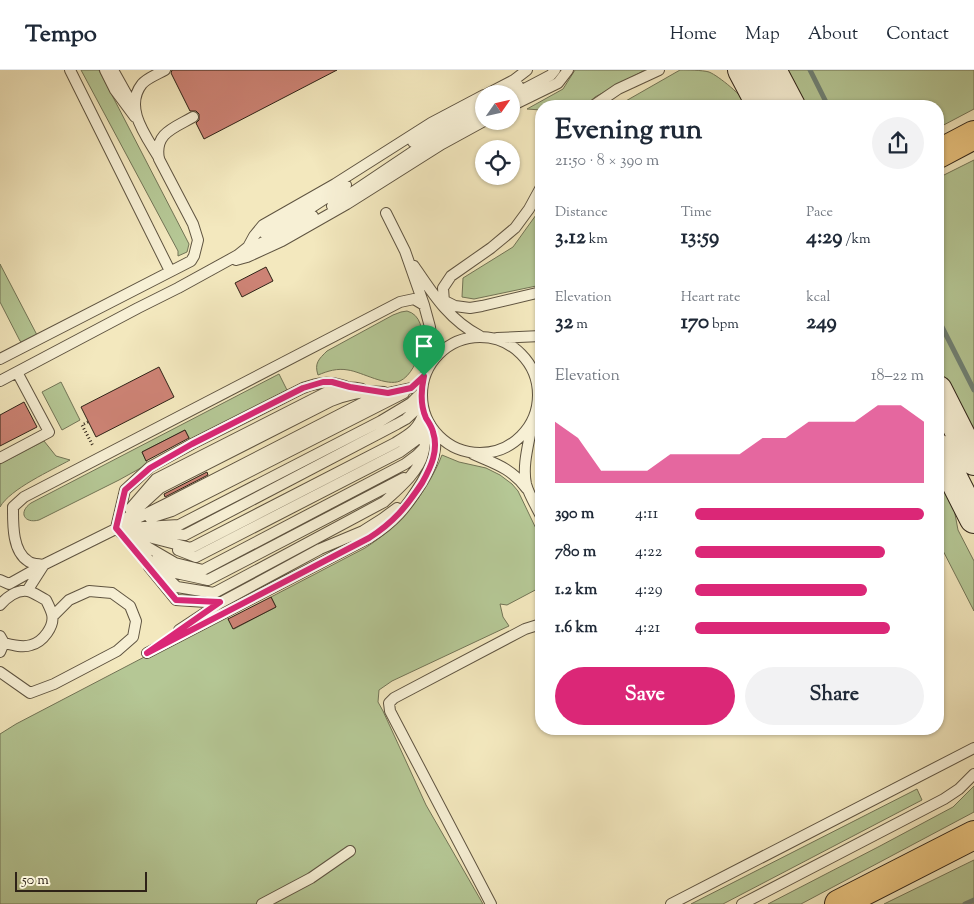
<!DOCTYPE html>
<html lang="en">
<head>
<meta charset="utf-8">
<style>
	body { margin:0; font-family:"Sorts Mill Goudy",serif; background:#f2f2f3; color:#1f2937; height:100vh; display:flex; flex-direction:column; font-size:19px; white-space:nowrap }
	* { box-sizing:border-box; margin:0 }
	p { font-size:16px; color:#747a83 }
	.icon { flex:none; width:28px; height:28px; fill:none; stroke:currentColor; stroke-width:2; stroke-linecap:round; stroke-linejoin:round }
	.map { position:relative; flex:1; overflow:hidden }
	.drawer { position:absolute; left:535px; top:30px; width:409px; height:635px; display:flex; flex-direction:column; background:#fff; border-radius:20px; box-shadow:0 1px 4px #0004 }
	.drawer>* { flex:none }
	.needle { width:32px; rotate:56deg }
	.tools { position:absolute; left:475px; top:15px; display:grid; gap:10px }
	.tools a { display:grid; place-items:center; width:45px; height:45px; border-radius:50%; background:#fff; box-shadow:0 1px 4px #0004; font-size:25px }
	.scale { position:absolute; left:15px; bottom:12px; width:132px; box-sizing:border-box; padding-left:5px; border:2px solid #2e2217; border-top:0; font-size:14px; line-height:18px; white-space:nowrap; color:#2e2217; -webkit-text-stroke:4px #f7f0d5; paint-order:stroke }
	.pin { position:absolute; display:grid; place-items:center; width:42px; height:42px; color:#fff; margin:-51px -21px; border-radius:50% 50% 50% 0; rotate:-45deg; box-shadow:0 0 5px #0007 }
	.pin .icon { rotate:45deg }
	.round { display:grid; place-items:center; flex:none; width:52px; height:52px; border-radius:26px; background:#f2f2f3 }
	.summary { display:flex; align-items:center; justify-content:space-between; height:85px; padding:0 20px }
	h1 { font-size:28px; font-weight:700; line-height:38px }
	.figures { display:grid; grid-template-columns:repeat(3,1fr); gap:8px; height:85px; padding:5px 20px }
	.figures div { display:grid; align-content:center }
	.figures b { font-size:21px; font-weight:700 }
	.figures small { font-size:14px; font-weight:400 }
	.figures p { font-size:14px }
	.chart { height:140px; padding:10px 20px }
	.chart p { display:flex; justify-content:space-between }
	.chart svg { width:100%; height:90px; margin-top:5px; fill:#db2777; opacity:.7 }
	.action { display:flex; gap:10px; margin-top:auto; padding:10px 20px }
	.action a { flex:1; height:58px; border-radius:30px; background:#db2777; color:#fff; font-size:20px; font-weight:700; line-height:58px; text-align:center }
	.action a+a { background:#f2f2f3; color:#1f2937 }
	ul { padding:0 20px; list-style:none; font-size:16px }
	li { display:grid; grid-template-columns:80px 60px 1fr; align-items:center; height:38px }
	li i { height:12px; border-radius:6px; background:#db2777 }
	header { display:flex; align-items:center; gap:30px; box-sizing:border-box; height:70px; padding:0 25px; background:#fff; border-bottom:1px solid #e0e1e3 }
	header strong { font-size:24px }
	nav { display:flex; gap:28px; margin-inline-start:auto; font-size:18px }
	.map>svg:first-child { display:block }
	.green { fill:#b5c795; stroke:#727456 }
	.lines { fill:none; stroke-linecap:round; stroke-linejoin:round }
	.stream { stroke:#6f8175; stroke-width:5 }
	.building { fill:#cd8375; stroke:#2e2217 }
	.service-casing { stroke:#5f5441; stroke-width:12 }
	.secondary-casing { stroke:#2e2217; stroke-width:30 }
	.motorway-casing { stroke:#2e2217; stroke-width:30 }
	.path { stroke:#2e2217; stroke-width:3; stroke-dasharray:1 2.5; stroke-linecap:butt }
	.service { stroke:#f7f0d5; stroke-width:10 }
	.secondary { stroke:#f7f0d5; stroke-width:28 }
	.motorway { stroke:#eac47f; stroke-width:28 }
	.route-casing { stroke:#fff; stroke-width:10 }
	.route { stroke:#db2777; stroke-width:6 }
</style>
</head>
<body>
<header>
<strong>Tempo</strong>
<nav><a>Home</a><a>Map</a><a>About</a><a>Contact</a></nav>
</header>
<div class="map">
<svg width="974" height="834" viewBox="0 0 974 834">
	<rect width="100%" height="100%" fill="#f3e8be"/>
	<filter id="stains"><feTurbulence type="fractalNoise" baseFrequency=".004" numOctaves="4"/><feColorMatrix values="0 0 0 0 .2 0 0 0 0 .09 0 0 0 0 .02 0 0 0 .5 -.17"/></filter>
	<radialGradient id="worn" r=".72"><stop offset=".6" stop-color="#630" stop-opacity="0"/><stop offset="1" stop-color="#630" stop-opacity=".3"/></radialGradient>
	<path class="green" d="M81,0H99L189,174L187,182L178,186V181Z
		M575,0H645L595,27L585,36H541V40L527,39L563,19Z
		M680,0C688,0 702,0 709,2C719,6 744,27 748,36H617Z
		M785,0H974V39L938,58V36H804Z
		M974,90V367L938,295V108Z
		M541,138V215L474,229L462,227L463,208L513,177Z
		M0,194L37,265L23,273L20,271L0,232Z
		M407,241C434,248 420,302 400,311C387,317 362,302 348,300C337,298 328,301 318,305C314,293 319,289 327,281L393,245L401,242Z
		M279,304L287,320L235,348L190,370L185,360L142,382L148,394L119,410L39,450C24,454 18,442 31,433Z
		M61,312L80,350L62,360L42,322Z
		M44,371L56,386L70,390C52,400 10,419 0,437V394Z
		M442,385L459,392L486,398L500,405L512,414L518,421L541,469V517L507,535L500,534L503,547L509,556L392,611L379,620L378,632L383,641L426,735L483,834H0V664L16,654L196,560L227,546L234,559L276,537L271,527L365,478C400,456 427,423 442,385Z
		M938,402L952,428L958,460L974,491V541L938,471Z
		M974,716V742L801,834H768L880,776L953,737Z
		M917,719L922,730L723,834H691Z
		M974,790V834H884Z"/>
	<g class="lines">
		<path class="stream" d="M810,0L828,36
			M938,249L974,320
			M965,834L974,830"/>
	</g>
	<path class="building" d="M172,0H337L204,69L196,53L199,50V44L196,41H190L171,3Z
		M266,197L273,211L242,227L235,213Z
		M159,297L174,327L96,367L81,337Z
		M24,332L37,357L0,376V345Z
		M185,360L189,368L146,391L142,382Z
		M207,402L208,405L165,427L164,424Z
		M271,527L276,537L233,559L228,549Z"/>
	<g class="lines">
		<defs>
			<path id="service" d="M70,0L170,201
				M105,0L115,20L135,47
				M113,0L132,34
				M487,24L514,10L527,0
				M501,24L518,15
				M511,26L551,5L555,0
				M511,36L558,13L568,0
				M593,36L618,19L659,0
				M413,72L474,38
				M159,88C147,67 123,38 142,14C147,8 158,4 165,0
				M332,136L417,79L484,41
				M386,143L405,181L424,235L430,257L432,275L431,293
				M264,163L306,141L346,115
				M254,177L313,146
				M236,190L247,187L282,171L347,134L442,74L484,51
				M414,196C433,224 449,250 480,266
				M439,228L455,236L470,238L482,236L541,222
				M444,232L443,218L451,206L491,178L515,158L529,139L541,117
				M422 325a58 58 0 1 1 116 0a58 58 0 1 1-116 0Z
				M497,268L541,266
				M0,289L191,191L194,186L198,170L193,154L159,89C154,63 174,58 193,47
				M0,311L138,238L178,218L238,185L248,177L254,166L263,155L335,114L431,53L484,25
				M532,354C529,373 522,395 526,414C529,425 536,436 541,446
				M473,384C496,394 511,398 527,419
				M0,388L49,362L17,302
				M130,439L156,409L325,323C339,318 347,316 362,319
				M150,448L172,441L404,323
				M124,451L160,418L331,331C349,324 365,320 384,322
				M116,458L177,517L214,523L384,432C397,420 419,402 423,384C426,373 426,360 427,349
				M116,458L125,420L150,397L192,374L303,318C320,312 328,311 345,316
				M127,458L179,455L381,351L411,333L422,322
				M147,461L185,465L397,354L406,349L422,334
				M129,462L191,478L395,373C410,364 419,359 424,342
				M132,468L175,493L203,500L405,394L417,385L423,379
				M178,480L196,487L400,382L415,371L426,360
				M157,489L176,503L208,510L404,408
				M43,495C39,494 31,494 28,491C12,481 13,453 13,437L24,427L400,232L414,229L424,235
				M149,497L176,530L220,533L320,479L363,461L382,449L397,438
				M0,510L9,514L43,495L168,433L370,329L388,323L411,318
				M27,521L43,496
				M0,535C6,528 17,519 28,521C33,522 40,527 46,530C48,534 51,540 52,544C55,556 43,572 31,575C23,578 12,575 4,573
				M179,560L220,533
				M0,566L4,573L0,582
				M147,583L369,468C395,452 406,438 422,412C428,402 434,391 435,379C436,373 434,366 433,360
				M0,602L30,623L54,614L117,581L133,567L136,551L130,536L112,523L89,521L69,530L53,546
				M262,834L311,808L350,781
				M491,834L390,641L389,633L394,628L525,559L541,554
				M671,834L974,678
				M742,834L944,729L959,719L974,704"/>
			<path id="secondary" d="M742,0L761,36
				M772,0L791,36
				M938,320L974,391
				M938,378L974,449"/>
			<path id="motorway" d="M938,84L974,65
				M839,834L974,765"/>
		</defs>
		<use href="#service" class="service-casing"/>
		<use href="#secondary" class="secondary-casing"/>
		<use href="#motorway" class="motorway-casing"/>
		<path class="path" d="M88,352L82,355L93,376"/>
		<use href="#service" class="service"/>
		<use href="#secondary" class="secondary"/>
		<use href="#motorway" class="motorway"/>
	</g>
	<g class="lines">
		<defs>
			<path id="route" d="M424,306C421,320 420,335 426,348C429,353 432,357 433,362C439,380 431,397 422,413C406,437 394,452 369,468L147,583L220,532L176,530L116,458L125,420L150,398L192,374L303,318L323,312H332L350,317L388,323L411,318Z"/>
		</defs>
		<use href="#route" class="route-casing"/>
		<use href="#route" class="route"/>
	</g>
	<rect width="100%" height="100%" filter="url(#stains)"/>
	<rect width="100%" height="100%" fill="url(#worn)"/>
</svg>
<div class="tools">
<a><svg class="needle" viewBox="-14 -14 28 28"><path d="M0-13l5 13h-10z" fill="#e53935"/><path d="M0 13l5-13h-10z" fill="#747a83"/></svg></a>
<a><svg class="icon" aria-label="locate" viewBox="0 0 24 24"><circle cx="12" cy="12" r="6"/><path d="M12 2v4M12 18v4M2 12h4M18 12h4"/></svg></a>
</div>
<div class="scale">50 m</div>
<div class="pin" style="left:424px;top:306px;background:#1e9e55"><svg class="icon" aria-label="arrive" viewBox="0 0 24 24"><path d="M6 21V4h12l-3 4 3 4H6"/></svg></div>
<section class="drawer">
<div class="summary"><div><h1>Evening run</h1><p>21:50 · 8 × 390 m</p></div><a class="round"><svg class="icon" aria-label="share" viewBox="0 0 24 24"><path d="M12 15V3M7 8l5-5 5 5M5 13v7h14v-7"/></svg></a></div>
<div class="figures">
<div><p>Distance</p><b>3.12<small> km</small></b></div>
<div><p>Time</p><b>13:59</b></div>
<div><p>Pace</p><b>4:29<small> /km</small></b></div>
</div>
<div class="figures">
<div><p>Elevation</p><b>32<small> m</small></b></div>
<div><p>Heart rate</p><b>170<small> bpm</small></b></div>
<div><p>kcal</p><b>249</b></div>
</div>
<div class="chart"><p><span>Elevation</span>18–22 m</p>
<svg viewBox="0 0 160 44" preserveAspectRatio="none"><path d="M0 44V14L10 22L20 38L30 38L40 38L50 30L60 30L70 30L80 30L90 22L100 22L110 14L120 14L130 14L140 6L150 6L160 14V44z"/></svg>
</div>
<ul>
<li><b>390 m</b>4:11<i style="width:100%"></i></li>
<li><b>780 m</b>4:22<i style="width:83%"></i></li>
<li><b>1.2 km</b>4:29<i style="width:75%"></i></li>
<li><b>1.6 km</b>4:21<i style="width:85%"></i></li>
</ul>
<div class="action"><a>Save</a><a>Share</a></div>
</section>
</div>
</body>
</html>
